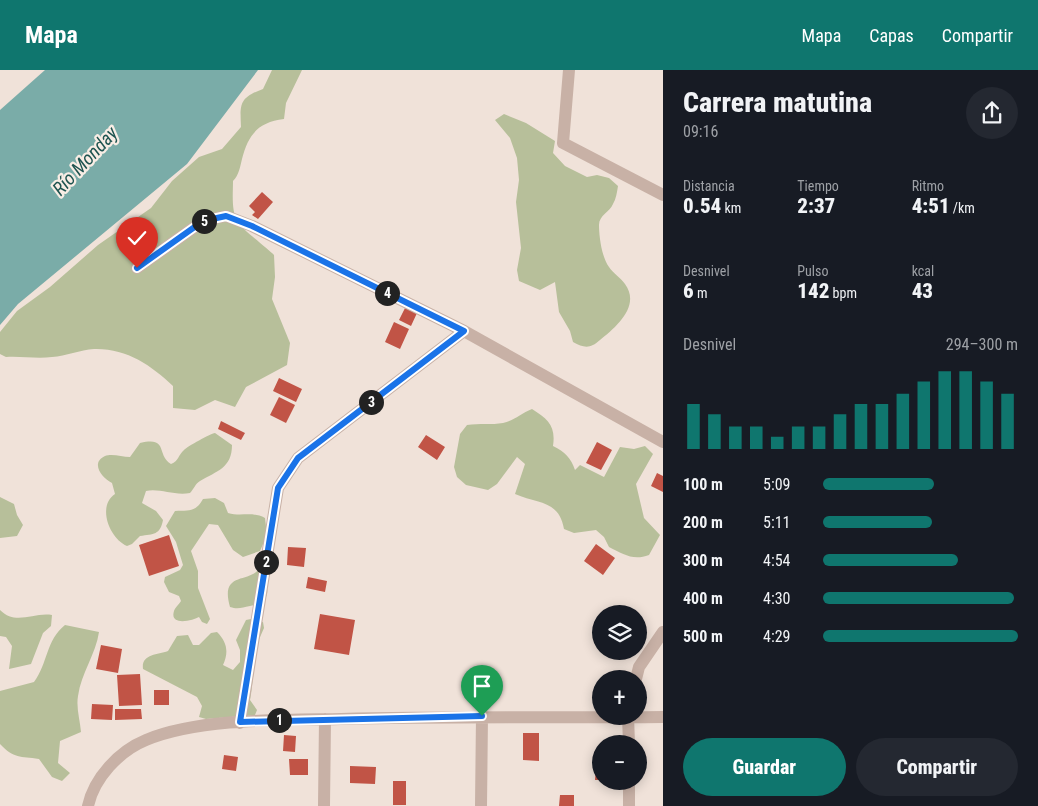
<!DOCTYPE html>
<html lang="es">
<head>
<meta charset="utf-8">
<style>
	body { margin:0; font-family:"Roboto Condensed",sans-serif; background:#242831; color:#f1f3f6; height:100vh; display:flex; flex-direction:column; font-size:19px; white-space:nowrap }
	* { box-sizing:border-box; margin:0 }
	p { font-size:16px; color:#9ea1a6 }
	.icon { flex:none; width:28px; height:28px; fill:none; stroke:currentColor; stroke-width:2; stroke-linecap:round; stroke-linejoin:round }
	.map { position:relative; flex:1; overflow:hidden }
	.side { display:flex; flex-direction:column; background:#171b24; width:375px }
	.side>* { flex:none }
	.controls { position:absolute; left:592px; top:535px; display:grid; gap:10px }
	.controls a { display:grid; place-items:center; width:55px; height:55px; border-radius:50%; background:#171b24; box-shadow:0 2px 12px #0003; font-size:25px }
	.pin { position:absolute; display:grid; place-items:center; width:42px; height:42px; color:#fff; margin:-51px -21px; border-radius:50% 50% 50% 0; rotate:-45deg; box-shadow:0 0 5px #0007 }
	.pin .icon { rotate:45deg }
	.km { position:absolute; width:25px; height:25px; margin:-12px; border-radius:50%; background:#222; color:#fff; font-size:14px; line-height:25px; text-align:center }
	.round { display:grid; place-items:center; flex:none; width:52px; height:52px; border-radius:26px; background:#242831 }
	.overview { display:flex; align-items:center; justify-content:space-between; height:85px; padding:0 20px }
	h1 { font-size:28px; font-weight:800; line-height:38px }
	.metrics { display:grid; grid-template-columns:repeat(3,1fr); gap:8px; height:85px; padding:5px 20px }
	.metrics div { display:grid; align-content:center }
	.metrics b { font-size:21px; font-weight:800 }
	.metrics small { font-size:14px; font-weight:400 }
	.metrics p { font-size:14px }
	.chart { height:140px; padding:10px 20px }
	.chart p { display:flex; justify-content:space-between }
	.chart svg { width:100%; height:90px; margin-top:5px; stroke:#0f766e; stroke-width:6 }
	.primary-button { display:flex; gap:10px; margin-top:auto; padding:10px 20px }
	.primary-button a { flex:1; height:58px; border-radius:30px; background:#0f766e; color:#fff; font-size:20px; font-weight:800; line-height:58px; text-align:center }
	.primary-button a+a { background:#242831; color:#f1f3f6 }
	ul { padding:0 20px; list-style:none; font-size:16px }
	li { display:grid; grid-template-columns:80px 60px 1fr; align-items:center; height:38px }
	li i { height:12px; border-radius:6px; background:#0f766e }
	header { display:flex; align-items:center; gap:30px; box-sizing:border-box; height:70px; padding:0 25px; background:#0f766e; color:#fff }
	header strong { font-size:24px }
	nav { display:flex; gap:28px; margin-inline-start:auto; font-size:18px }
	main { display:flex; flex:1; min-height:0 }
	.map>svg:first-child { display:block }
	.green { fill:#b7bf9a }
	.water { fill:#7aaca8 }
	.building { fill:#c15446 }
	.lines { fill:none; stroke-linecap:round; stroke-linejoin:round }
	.minor { stroke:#c8b1a6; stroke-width:12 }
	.route-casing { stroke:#fff; stroke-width:10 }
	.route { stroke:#1a73e8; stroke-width:6 }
	.labels { text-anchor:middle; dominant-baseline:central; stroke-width:4.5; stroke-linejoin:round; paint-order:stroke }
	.water-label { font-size:19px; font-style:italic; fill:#1e5450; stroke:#f8ede5 }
</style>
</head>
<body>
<header>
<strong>Mapa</strong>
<nav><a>Mapa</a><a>Capas</a><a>Compartir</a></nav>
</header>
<main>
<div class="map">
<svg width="663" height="736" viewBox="0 0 663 736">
	<rect width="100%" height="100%" fill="#f0e2d9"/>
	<path class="green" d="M272,0H302L286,33L284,49C258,52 248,65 242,89C240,97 239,105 233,111C233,124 231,141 238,153C240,157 268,179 274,185L275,207L272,229L290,273L287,295L246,317L235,337L215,330L195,340L173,338V316C151,295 126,278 94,279C80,280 66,286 52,287C37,289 21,286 6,287L0,284V262L17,241L50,217L98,175L151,138L172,111L199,87L222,79L241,57C240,34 239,28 263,19Z
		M504,44L526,53L555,71L553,83L565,96L587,107L597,105L609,108L618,116C617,122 616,129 613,134C610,142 599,145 599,155C599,164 601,186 609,197C613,203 620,207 625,214C641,236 616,257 600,270C590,279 584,278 573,272L570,261L559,242L555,212L540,220L519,211L517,200L521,178L516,132L519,110L517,88L510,68L495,50Z
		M532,339C548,349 556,356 553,376C565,382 571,388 575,400L580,395L604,407L620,377L634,379L645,376L653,384L636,414L644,448L660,465L649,485C633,491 623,484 609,477L604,467L596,460L574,463L564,459C559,430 538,434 515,424L525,394L517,387L497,414L488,420L466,415L457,407L454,397L460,364L467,355C479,353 492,355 503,353C514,351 521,343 532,339Z
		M215,363L232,375C232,398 217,401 200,411C195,414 194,419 190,423C174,426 160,418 146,421L142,433L156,441L163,450C160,465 154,464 140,466L132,474L127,476C109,468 97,436 115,424L112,413C102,408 90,393 105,386C112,383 122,387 130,387L140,373C169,366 156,385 171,394C179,391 178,385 184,380C188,376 210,364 215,363Z
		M0,427L14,434L17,445L23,455L17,466L0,468Z
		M215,428L224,433L228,443C241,447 252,441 265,448L267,465L260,481L243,487L233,480L218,455L209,454L191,481L198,501V518L210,549L207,554L202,552L199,547C194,550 169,557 174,541C175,538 179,534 181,531L179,526L169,522L164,512L165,507L180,500L183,495L176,472L166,456L175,441C189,440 195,443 203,429Z
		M258,500L263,502C269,520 272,532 250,536C242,537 239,540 230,537C220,502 247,513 258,500Z
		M0,540C16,556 33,542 52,545L51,556L43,563L31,594L9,599L12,576L6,567L0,566Z
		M251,549L263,552L264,558L257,574L251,624L250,630L257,640L255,645L206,649L199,647L202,636L197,627L143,599C141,584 157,585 168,581L177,566L188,565L193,575H199L211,563L217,562C227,572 229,582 223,595L233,600L240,592V580L236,570L246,550Z
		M65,555L99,562C96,584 81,603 78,626C76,638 80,650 81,662L60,671L58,693L70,703L62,711L52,707L39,689C20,686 14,689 0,674V621L34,612C48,593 46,570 65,555Z"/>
	<path class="water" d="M45,0H258L187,94L18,234L0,255V40Z"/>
	<path class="building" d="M262,122L273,132L258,149L252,145L255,142L249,136Z
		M405,238L417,243L411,256L399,250Z
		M394,252L409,259L400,279L385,272Z
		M279,308L302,319L296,332L273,321Z
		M279,327L295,335L286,353L270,345Z
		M221,351L245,363L241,370L218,359Z
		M426,365L445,377L437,390L418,377Z
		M597,372L612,380L601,400L586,393Z
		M657,403L663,406V422L651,416Z
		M169,465L179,496L149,506L139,475Z
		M596,474L615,488L603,505L584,491Z
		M288,477L306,478L304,497L287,495Z
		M308,507L327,511L325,522L306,518Z
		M320,544L355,550L349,585L314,579Z
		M101,575L122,579L118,603L96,599Z
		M140,604L142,635L119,636L117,605Z
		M154,620H169V635H154Z
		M92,634L113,635L112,650L91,649Z
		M115,639H141L142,649L115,650Z
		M523,663H539V691L523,690Z
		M284,665L296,666L295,682L283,681Z
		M597,684H601V710H595Z
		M224,685L238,687L236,701L222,699Z
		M289,689H308V705H290Z
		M350,696L376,697L375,714L350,713Z
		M393,711H406V735H393Z
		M560,725H574V736H559Z"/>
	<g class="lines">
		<path class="minor" d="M569,0L563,73L663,125
			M137,198L203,151L226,146L252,156L464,261L663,372
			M636,609L639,597L663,562
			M628,646L629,674
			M240,653L278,418L298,388L464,261
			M629,711V736
			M88,736C94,708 119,681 146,670C199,648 283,650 341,649C448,646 556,648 663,647
			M324,736L325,649
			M481,736L482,646"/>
	</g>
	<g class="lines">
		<defs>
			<path id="route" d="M137,198L203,151L226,146L252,156L464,261L298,388L278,418L240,652L482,646"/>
		</defs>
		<use href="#route" class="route-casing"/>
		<use href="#route" class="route"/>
	</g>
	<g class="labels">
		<g class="water-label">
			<text transform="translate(85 91) rotate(-47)">Río Monday</text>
		</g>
	</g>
</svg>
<div class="controls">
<a><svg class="icon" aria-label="layers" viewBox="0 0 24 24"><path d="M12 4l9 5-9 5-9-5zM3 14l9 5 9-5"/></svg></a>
<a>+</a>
<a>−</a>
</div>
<div class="pin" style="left:482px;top:646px;background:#1e9e55"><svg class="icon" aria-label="arrive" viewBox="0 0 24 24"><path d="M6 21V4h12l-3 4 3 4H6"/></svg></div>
<div class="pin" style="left:137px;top:198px;background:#d93025"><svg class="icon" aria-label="check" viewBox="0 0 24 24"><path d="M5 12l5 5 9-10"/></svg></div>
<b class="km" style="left:279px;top:650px">1</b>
<b class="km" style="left:266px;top:492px">2</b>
<b class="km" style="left:371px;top:332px">3</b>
<b class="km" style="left:387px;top:223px">4</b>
<b class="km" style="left:204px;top:151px">5</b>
</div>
<section class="side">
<div class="overview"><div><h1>Carrera matutina</h1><p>09:16</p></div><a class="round"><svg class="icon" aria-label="share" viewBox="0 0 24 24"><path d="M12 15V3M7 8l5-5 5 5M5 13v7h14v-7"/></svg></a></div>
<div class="metrics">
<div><p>Distancia</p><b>0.54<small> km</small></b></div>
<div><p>Tiempo</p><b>2:37</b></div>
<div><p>Ritmo</p><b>4:51<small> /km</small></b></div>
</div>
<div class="metrics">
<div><p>Desnivel</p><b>6<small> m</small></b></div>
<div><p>Pulso</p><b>142<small> bpm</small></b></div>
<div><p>kcal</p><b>43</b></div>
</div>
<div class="chart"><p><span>Desnivel</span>294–300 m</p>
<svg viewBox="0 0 160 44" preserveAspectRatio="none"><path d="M5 44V22M15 44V27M25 44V33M35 44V33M45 44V38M55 44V33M65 44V33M75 44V27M85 44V22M95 44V22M105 44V17M115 44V11M125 44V6M135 44V6M145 44V11M155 44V17"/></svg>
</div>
<ul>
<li><b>100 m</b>5:09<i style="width:57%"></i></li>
<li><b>200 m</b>5:11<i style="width:56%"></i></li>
<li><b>300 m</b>4:54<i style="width:69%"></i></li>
<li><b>400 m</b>4:30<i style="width:98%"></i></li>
<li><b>500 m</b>4:29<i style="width:100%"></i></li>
</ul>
<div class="primary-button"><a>Guardar</a><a>Compartir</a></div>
</section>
</main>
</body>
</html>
